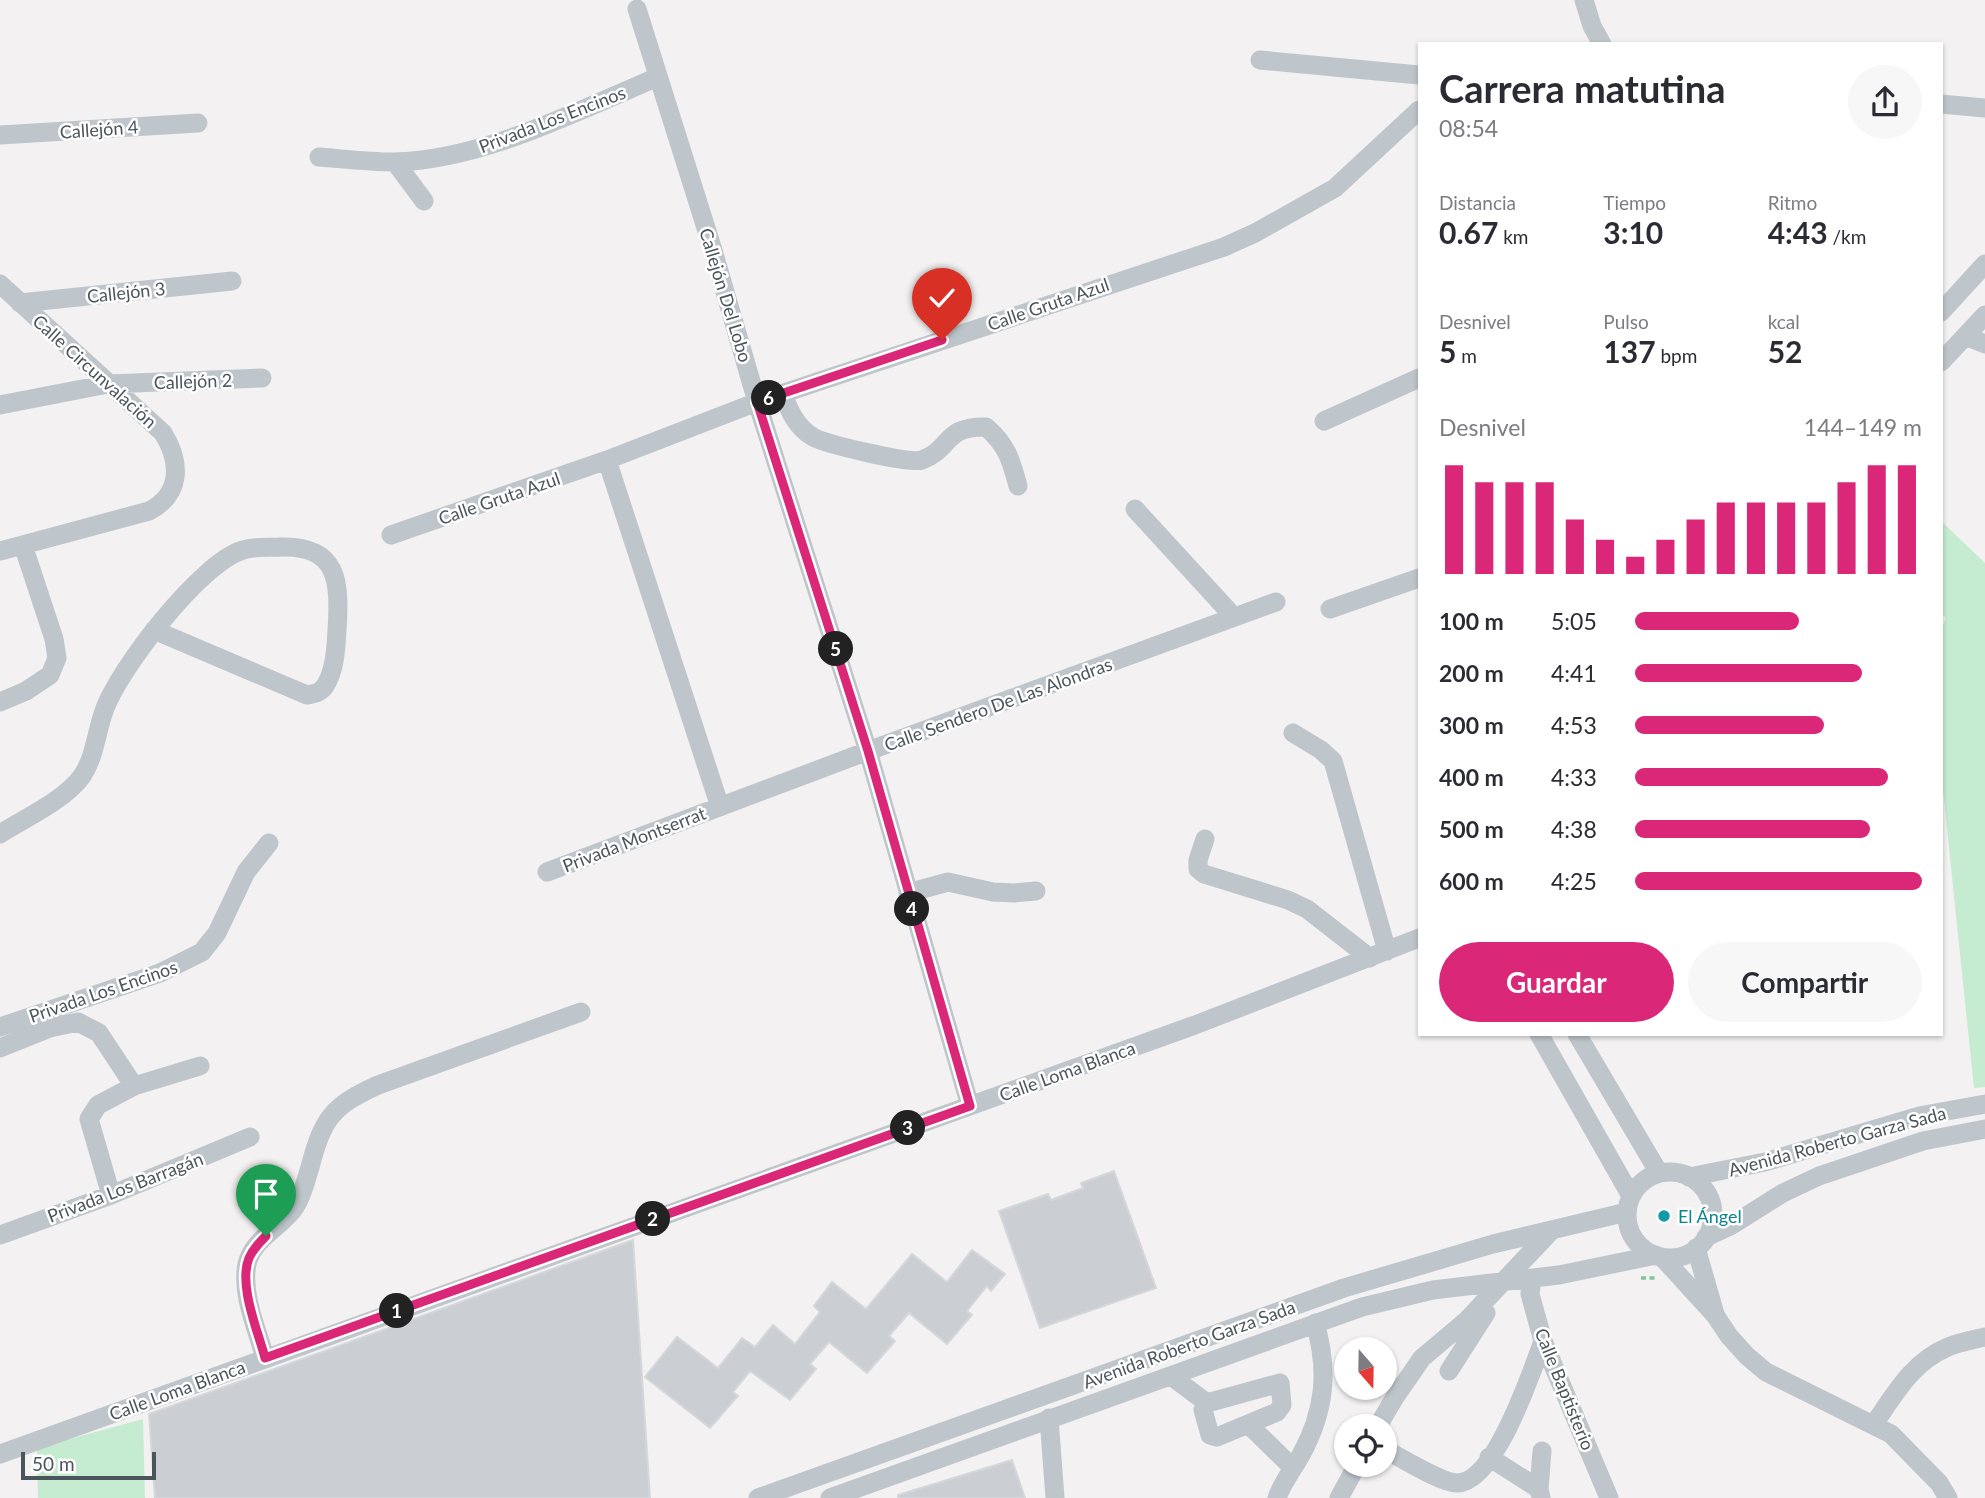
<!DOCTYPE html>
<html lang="es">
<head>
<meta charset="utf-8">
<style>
	body { margin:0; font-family:Lato,sans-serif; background:#f7f7f7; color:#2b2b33; height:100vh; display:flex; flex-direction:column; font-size:26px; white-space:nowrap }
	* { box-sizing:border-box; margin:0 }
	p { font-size:23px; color:#7c7c81 }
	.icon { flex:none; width:38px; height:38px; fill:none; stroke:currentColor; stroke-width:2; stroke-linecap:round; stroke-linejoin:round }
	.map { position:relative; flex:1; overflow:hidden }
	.panel { position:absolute; left:1418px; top:42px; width:525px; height:994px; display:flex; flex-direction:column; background:#fff; border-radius:0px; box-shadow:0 2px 5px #0004 }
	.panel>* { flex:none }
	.needle { width:46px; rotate:160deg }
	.buttons { position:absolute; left:1334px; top:1337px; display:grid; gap:14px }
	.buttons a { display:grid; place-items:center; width:63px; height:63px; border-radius:50%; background:#fff; box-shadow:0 2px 5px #0004; font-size:35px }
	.scale { position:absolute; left:21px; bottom:18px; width:135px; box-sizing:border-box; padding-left:7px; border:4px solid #4b555c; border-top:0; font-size:19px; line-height:24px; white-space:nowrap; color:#4b555c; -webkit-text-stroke:5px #fff; paint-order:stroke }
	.pin { position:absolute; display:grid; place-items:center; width:60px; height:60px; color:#fff; margin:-72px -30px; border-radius:50% 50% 50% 0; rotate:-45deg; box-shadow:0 0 7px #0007 }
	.pin .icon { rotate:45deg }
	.km { position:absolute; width:35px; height:35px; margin:-18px; border-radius:50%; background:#222; color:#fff; font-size:19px; line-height:35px; text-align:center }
	.round { display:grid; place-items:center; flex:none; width:74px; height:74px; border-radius:37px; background:#f7f7f7 }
	.overview { display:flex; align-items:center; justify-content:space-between; height:119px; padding:0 21px }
	h1 { font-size:38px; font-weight:700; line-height:52px }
	.stats { display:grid; grid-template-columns:repeat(3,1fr); gap:10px; height:119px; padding:7px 21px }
	.stats div { display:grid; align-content:center }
	.stats b { font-size:30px; font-weight:700 }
	.stats small { font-size:19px; font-weight:400 }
	.stats p { font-size:19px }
	.chart { height:196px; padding:14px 21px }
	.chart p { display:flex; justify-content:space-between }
	.chart svg { width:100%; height:126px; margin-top:7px; stroke:#db2777; stroke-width:6 }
	.button { display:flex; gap:14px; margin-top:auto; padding:14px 21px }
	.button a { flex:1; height:80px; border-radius:42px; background:#db2777; color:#fff; font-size:28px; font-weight:700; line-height:80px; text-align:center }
	.button a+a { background:#f7f7f7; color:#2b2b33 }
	ul { padding:0 21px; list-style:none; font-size:23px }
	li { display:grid; grid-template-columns:112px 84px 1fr; align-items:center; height:52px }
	li i { height:18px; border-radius:9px; background:#db2777 }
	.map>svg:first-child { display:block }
	.green { fill:#c5ebd0 }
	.building { fill:#cbced2; stroke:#d5d8db; stroke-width:2 }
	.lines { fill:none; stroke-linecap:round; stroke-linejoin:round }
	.path { stroke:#81c59d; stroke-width:3.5; stroke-dasharray:5 3.5; stroke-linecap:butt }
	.minor { stroke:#bec6cc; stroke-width:19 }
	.route-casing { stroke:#fff; stroke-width:14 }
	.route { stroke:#db2777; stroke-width:9 }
	.culture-dot { fill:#0f9aa8; stroke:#fff; stroke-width:2.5 }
	.labels { text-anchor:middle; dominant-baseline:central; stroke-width:5; stroke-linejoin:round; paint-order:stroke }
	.street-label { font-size:18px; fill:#4b555c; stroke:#fff }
	.culture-label { font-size:18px; fill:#0d838f; stroke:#fff; text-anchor:start }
</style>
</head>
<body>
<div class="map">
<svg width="1985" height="1498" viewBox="0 0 1985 1498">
	<rect width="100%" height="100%" fill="#f3f1f1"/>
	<path class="green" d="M1941,521L1985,563V1087L1974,1088L1941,771V629L1946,618L1941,613Z
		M143,1419L145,1498H38L37,1448Z"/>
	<path class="building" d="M1114,1171L1156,1288L1040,1328L999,1211L1048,1194L1051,1200L1083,1188L1081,1183Z
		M633,1240L650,1498H155L149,1414Z
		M972,1250L1005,1274L991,1291L987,1286L967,1311L972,1315L947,1344L909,1313L889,1336L895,1341L867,1373L829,1342L810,1364L816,1369L790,1400L750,1371L733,1392L738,1396L710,1428L645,1377L677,1337L718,1368L742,1338L755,1347L773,1325L795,1344L820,1312L814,1306L832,1282L866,1309L912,1254L947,1282Z
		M1012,1460L1025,1498H898V1495Z"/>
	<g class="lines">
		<path class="path" d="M1641,1278H1657"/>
		<path class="minor" d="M1584,0L1592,26L1602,44
			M637,9L712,247L757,402L868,751L970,1106
			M1260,60L1419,75
			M1941,104L1985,108
			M0,135L198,123
			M319,157C344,159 369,162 394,162C483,160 577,111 658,77
			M395,162L424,201
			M0,284L163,433C181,462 182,494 149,511L0,551
			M20,303L232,281
			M1941,312L1985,264
			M1965,336L1985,344
			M1941,362L1985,315
			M783,394C789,410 796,427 813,437C826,444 908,464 922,460C952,449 943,426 986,427C1007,445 1011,460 1018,486
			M0,405L108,384L262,378
			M1324,421L1419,378
			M1135,509L1234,617
			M391,535L607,460
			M1330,609L1419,578
			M0,702L26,691L50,675L57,658L54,639L23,545
			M1293,733L1321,750L1333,761L1387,951
			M720,807L607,460L757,402L1224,247L1255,233L1335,188L1419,110
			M0,834C25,818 65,800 82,776C95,757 96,733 104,711C118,670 201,562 243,550C254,546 269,548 280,547C339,545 340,582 337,630C336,648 335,671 325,686C320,693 314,694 307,695L154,630
			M1205,839L1198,860V869L1204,874L1288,900L1307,909L1370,958
			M547,872L868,751L1276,602
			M908,893L948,882L993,892L1014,893L1036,891
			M0,1027L160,973L202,952L217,933L246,872L269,843
			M1539,1034L1631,1196
			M1577,1034L1659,1173
			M0,1048L50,1028L78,1022L99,1033L134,1086
			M1627 1215a43 43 0 1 1 86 0a43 43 0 1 1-86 0Z
			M1689,1177L1765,1162L1919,1116L1985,1104
			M111,1195L89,1119L98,1105L134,1086L200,1066
			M0,1235L111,1195L250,1137
			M1706,1237L1732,1225L1783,1193L1819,1176L1923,1141L1985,1129
			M1696,1248L1715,1314
			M1662,1257L1715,1315L1729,1336L1747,1356L1766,1372L1891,1434L1939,1483L1948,1498
			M1532,1278L1530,1294L1543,1341L1609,1498
			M265,1358C257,1329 241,1294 247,1264C253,1238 282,1227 295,1207C303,1195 306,1180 310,1167C323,1118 332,1106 378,1085L581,1012
			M1449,1371L1486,1313
			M1171,1376L1207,1403
			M1280,1383L1282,1405L1277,1412L1217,1437L1210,1435L1203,1410L1207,1403Z
			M1049,1418L1055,1498
			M1248,1424L1293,1468
			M1874,1424C1895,1394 1912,1362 1948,1347C1960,1342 1973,1340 1985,1337
			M1378,1426L1395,1397L1422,1358L1466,1321L1552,1230
			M1384,1449C1400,1457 1441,1483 1457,1483C1495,1483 1532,1371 1543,1341
			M0,1454L1195,1025L1419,938
			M1489,1457L1539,1489
			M758,1498L1344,1288L1493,1244L1627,1212
			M830,1498L1362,1307L1433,1290L1559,1275L1656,1255
			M1277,1498C1282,1483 1293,1469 1301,1455C1325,1411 1329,1371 1315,1323
			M1339,1498L1357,1465
			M1541,1498L1539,1489L1542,1451"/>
	</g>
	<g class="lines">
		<defs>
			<path id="route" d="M266,1236C259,1243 253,1249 249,1258C238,1285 258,1331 265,1358L970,1106L868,751L757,402L942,340"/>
		</defs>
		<use href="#route" class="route-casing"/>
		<use href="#route" class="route"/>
	</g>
	<circle class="culture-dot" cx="1664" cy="1216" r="7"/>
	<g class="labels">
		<g class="street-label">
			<text transform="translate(552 119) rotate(-21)">Privada Los Encinos</text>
			<text transform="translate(99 129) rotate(-4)">Callejón 4</text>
			<text transform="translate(126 292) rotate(-6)">Callejón 3</text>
			<text transform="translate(726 295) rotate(73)">Callejón Del Lobo</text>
			<text transform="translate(1048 304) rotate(-19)">Calle Gruta Azul</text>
			<text transform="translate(95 371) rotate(42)">Calle Circunvalación</text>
			<text transform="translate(193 381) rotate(-2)">Callejón 2</text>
			<text transform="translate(499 498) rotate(-19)">Calle Gruta Azul</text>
			<text transform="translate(998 704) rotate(-20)">Calle Sendero De Las Alondras</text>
			<text transform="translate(634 839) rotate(-21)">Privada Montserrat</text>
			<text transform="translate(103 991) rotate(-19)">Privada Los Encinos</text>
			<text transform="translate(1067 1071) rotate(-20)">Calle Loma Blanca</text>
			<text transform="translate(1837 1141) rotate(-15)">Avenida Roberto Garza Sada</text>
			<text transform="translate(125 1187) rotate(-21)">Privada Los Barragán</text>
			<text transform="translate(1189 1344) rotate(-20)">Avenida Roberto Garza Sada</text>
			<text transform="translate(1565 1389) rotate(68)">Calle Baptisterio</text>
			<text transform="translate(177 1390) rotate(-20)">Calle Loma Blanca</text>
		</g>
		<g class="culture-label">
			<text x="1678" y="1216">El Ángel</text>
		</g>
	</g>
</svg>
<div class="buttons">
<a><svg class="needle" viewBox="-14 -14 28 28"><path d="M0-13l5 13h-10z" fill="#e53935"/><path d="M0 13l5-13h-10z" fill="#7c7c81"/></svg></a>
<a><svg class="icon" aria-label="locate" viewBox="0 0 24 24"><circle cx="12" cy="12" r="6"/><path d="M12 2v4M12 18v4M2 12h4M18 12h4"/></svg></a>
</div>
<div class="scale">50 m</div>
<div class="pin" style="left:266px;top:1236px;background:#1e9e55"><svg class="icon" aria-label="arrive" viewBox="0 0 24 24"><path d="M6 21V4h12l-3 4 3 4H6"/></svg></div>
<div class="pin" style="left:942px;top:340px;background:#d93025"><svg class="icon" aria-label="check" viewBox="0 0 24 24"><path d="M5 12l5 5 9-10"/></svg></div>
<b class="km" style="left:397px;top:1311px">1</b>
<b class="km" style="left:653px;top:1219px">2</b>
<b class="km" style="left:908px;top:1128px">3</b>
<b class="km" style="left:912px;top:909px">4</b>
<b class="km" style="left:836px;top:649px">5</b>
<b class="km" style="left:769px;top:398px">6</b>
<section class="panel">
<div class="overview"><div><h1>Carrera matutina</h1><p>08:54</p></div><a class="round"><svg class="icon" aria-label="share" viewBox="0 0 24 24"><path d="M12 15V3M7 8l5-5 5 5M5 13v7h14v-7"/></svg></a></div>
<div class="stats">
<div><p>Distancia</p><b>0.67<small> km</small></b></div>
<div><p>Tiempo</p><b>3:10</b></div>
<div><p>Ritmo</p><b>4:43<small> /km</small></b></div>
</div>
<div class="stats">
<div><p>Desnivel</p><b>5<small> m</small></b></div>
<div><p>Pulso</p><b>137<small> bpm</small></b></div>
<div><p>kcal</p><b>52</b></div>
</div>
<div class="chart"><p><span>Desnivel</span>144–149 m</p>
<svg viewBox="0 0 160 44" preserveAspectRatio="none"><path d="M5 44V6M15 44V12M25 44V12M35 44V12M45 44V25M55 44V32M65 44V38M75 44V32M85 44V25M95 44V19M105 44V19M115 44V19M125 44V19M135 44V12M145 44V6M155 44V6"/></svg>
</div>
<ul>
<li><b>100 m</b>5:05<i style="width:57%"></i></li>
<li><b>200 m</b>4:41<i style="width:79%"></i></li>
<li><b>300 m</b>4:53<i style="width:66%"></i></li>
<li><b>400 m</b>4:33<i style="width:88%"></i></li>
<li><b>500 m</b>4:38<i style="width:82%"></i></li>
<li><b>600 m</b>4:25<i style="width:100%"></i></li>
</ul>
<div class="button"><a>Guardar</a><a>Compartir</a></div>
</section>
</div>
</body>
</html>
